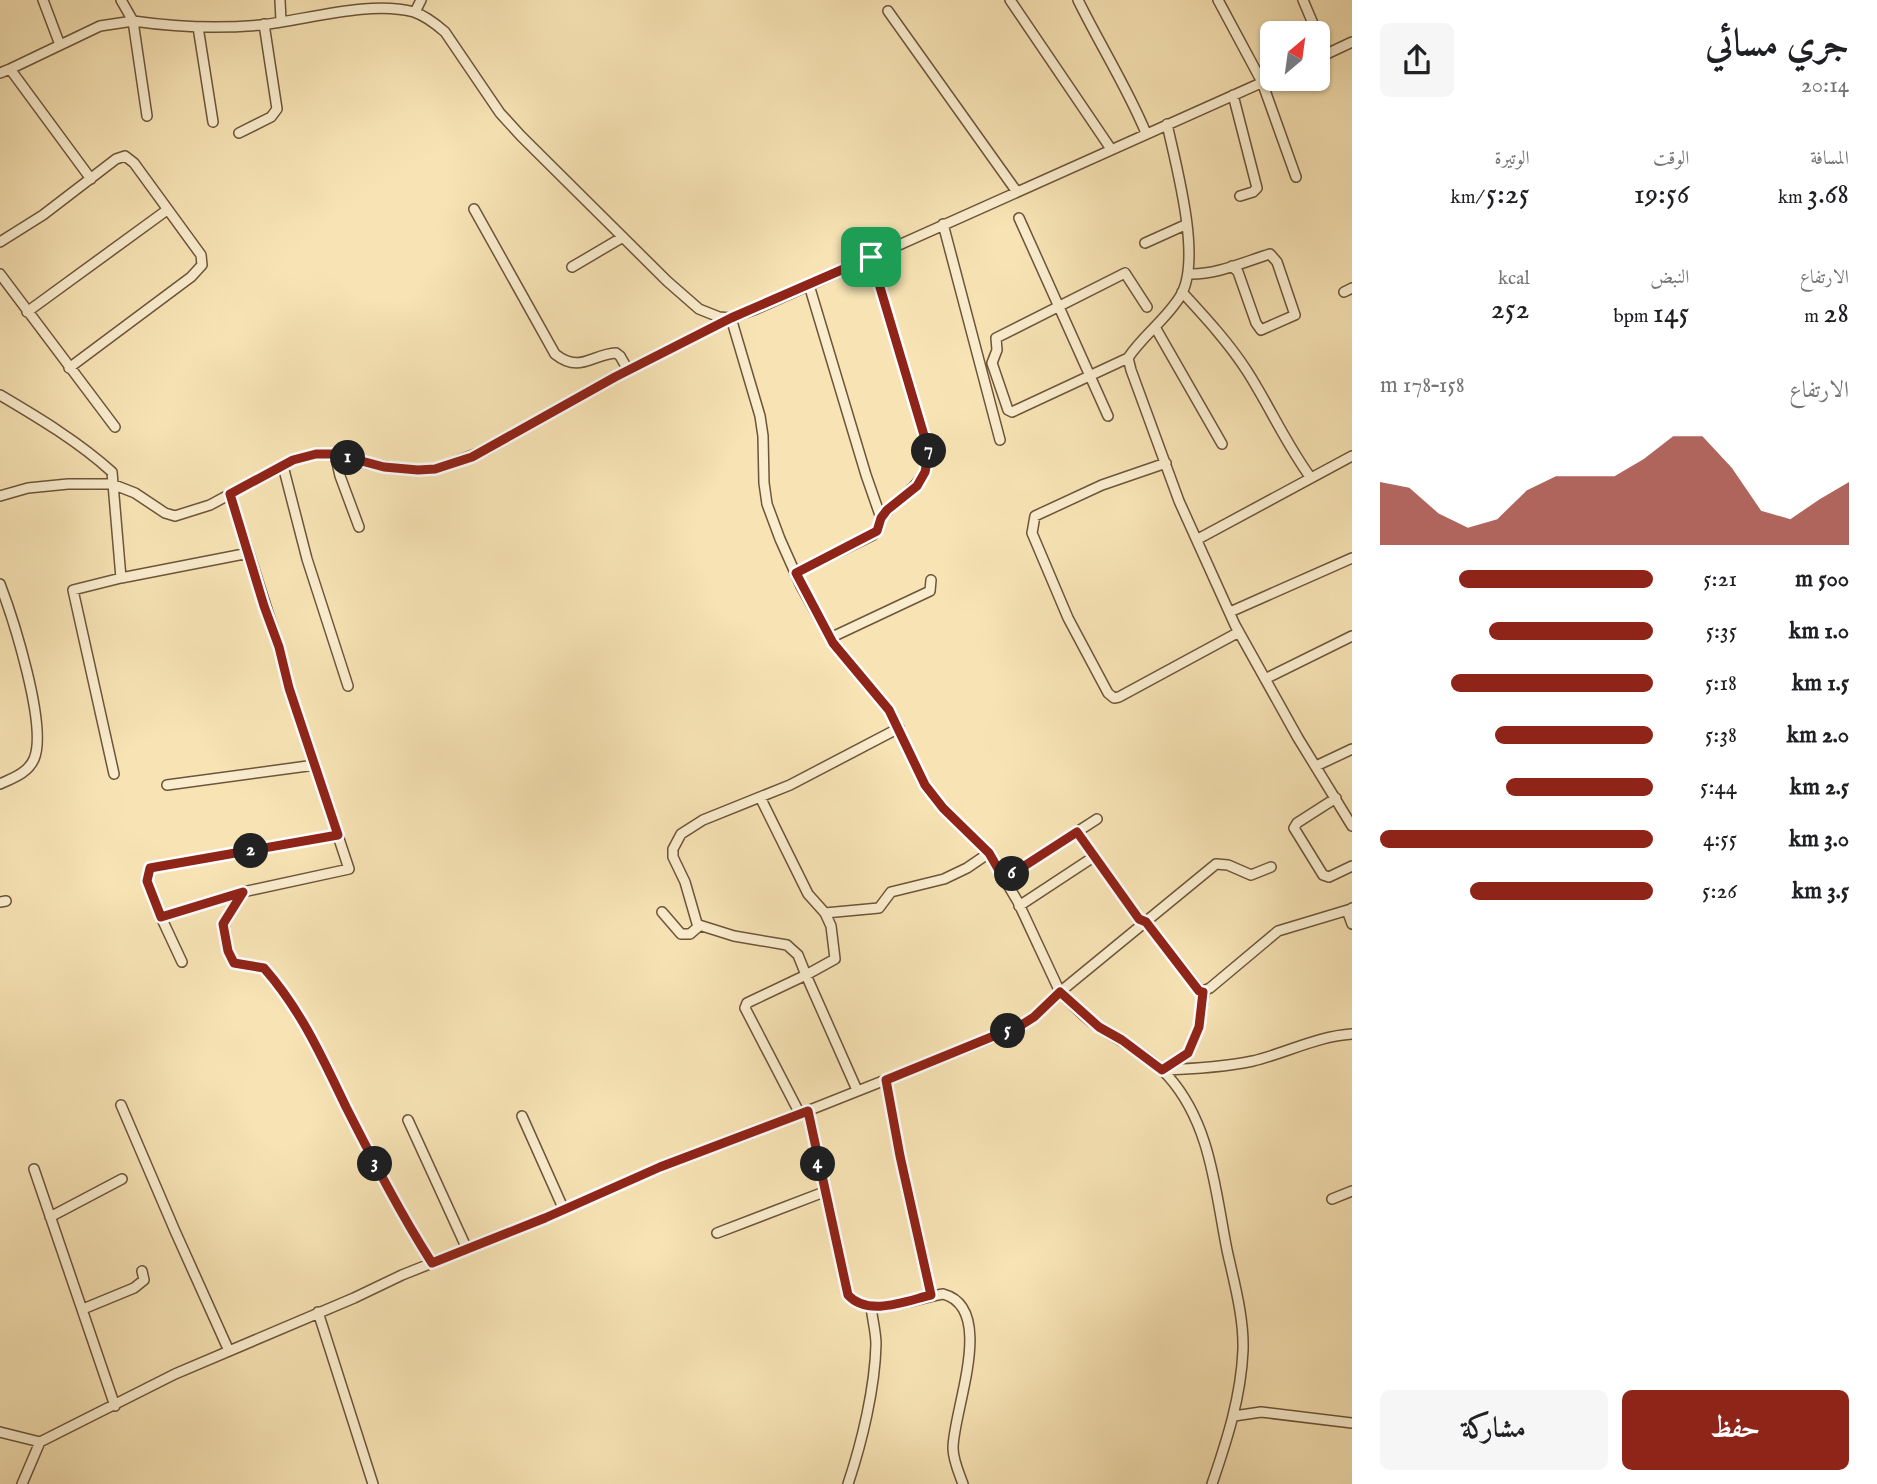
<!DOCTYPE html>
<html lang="ar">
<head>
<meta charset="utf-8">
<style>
	body { margin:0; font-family:"IM FELL English",Amiri,serif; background:#f6f6f6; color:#202124; direction:rtl; height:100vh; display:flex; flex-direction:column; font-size:26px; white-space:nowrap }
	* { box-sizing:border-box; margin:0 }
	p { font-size:23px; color:#757577 }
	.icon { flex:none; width:38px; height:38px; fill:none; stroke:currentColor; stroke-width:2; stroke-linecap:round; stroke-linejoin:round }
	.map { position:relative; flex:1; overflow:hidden; direction:ltr }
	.sheet { display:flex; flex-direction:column; background:#fff; width:525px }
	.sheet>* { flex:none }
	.needle { width:46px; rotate:29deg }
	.fabs { position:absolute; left:1260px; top:21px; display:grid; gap:14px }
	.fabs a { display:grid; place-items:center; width:70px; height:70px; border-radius:10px; background:#fff; box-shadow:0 2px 5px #0004; font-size:35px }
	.pin { position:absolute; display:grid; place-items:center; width:60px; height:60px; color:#fff; margin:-30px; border-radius:14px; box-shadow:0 4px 10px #0006 }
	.km { position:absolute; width:35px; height:35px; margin:-18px; border-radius:50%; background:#222; color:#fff; font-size:19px; line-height:35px; text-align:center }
	.round { display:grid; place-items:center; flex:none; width:74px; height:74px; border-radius:10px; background:#f6f6f6 }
	.overview { display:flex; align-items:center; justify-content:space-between; height:119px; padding:0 28px }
	h1 { font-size:38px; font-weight:600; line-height:52px }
	.metrics { display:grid; grid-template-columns:repeat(3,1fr); gap:10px; height:119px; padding:7px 28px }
	.metrics div { display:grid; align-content:center }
	.metrics b { font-size:30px; font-weight:600 }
	.metrics small { font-size:19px; font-weight:400 }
	.metrics p { font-size:19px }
	.chart { height:196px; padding:14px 28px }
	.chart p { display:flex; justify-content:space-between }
	.chart svg { width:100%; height:126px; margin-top:7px; fill:#8f2418; opacity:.7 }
	.action { display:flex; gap:14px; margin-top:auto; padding:14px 28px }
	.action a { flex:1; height:80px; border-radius:10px; background:#8f2418; color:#fff; font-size:28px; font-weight:600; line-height:80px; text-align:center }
	.action a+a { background:#f6f6f6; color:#202124 }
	ul { padding:0 28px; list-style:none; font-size:23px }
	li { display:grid; grid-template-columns:112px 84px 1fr; align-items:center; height:52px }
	li i { height:18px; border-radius:9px; background:#8f2418 }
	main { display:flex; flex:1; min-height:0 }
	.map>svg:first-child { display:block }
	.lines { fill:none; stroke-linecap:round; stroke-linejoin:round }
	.minor-casing { stroke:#6d543a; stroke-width:12 }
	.minor { stroke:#faedce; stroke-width:9 }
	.route-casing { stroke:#fff; stroke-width:14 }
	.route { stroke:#8f2418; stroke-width:9 }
</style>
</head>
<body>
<main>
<section class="sheet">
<div class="overview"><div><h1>جري مسائي</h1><p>20:14</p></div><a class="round"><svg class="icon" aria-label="share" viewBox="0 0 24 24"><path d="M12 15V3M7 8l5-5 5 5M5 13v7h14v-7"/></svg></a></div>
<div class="metrics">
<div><p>المسافة</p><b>3.68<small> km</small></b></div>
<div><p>الوقت</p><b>19:56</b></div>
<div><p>الوتيرة</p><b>5:25<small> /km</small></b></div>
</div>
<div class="metrics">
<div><p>الارتفاع</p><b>28<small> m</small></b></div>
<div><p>النبض</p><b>145<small> bpm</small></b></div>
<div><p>kcal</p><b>252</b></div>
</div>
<div class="chart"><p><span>الارتفاع</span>158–178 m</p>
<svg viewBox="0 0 160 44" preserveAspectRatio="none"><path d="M0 44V22L10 24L20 33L30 38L40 35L50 25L60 20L70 20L80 20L90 14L100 6L110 6L120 17L130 32L140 35L150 28L160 22V44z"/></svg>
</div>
<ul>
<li><b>500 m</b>5:21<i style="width:71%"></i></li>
<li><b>1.0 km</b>5:35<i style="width:60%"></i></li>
<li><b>1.5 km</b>5:18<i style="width:74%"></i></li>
<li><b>2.0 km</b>5:38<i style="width:58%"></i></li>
<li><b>2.5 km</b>5:44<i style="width:54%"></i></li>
<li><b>3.0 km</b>4:55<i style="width:100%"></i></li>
<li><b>3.5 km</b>5:26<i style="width:67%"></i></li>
</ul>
<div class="action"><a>حفظ</a><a>مشاركة</a></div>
</section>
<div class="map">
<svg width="1352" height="1484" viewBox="0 0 1352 1484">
	<rect width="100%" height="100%" fill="#f7e3b4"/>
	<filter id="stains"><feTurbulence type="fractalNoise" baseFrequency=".00286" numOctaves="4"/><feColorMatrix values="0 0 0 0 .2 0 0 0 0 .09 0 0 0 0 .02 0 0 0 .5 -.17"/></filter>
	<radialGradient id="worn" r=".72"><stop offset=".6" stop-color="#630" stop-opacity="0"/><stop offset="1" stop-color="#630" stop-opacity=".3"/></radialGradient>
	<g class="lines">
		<defs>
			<path id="minor" d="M43,0L60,45
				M121,0L133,21C175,27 218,29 261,25C306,20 370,0 414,12C426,16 437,25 445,32L500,113L521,136L667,281L699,309L719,317L731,318L756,309L1272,78
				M280,0L281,21
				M1010,0L1111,149
				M1078,0C1100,45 1127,87 1146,133
				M1218,0L1262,82L1296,177
				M1303,0L1317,33
				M888,11L1017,192
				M415,12L421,0
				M198,27L213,122
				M1318,36L1325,54
				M1318,58L1352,42
				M10,69L100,26L133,21L147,116
				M0,73L10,69L91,179
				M1233,95L1257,188L1253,192L1240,196
				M1167,124C1176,166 1202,258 1181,295C1167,319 1143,335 1128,358L1131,370L1179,501L1235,625L1298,738L1352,826
				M239,133L271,117L277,109L264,24
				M474,209L555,354C580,374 592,354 616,353L620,356L628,370
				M1019,218L1108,416
				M943,224L1000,440
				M0,242L43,215L116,159L125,156L134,163L201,255L202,265L191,277L69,368
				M1145,243L1185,225
				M871,257L929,452C928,485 900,495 881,518
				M572,267L623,237
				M0,274L115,427
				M1189,274C1216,275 1244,262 1270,254L1277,262L1295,315L1261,330L1256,323L1238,272L1232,266
				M1182,292C1205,317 1229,343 1247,371C1270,407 1286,444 1311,478
				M1344,292L1352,288
				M27,312L167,210
				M1155,327L1222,444
				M1128,358L1012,412L1008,410L992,363L997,350L996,338L1125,273L1147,307
				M0,395C39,418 79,442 112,472L121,578
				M335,454L340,476L359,527
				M1166,463L1102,485L1035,516L1032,533L1068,618L1108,693L1114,698L1119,697L1239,632
				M283,466L307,559L348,686
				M0,496L28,488L68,484H112L135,493L165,513L175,516L210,505L293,460L316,454H335L365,463L402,469H435L486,450L615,377L731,318L760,416L763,436L764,483L767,504L780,539L801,586L833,643L889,710L925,785L943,808L989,853L1018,902L1060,992L1216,864L1228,865L1251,875L1271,867
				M1198,539L1352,456
				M795,573L873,535L879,527L881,518L866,475L809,285
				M0,584C13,618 48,727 34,759C28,773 13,778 0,784
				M1230,612L1352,558
				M830,638L930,591L931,580
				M1265,679L1352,636
				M1316,766L1352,749
				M114,774L73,590L121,578L249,553
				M167,785L315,765
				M760,797L808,894L825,913
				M1336,798L1297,823L1294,828L1323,875L1329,877L1352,866
				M1077,832L1139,919L1146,922L1201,992L1210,988L1278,931L1351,909
				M1004,879L1097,819
				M243,892L224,924L228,951L234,963L264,968C299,1008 320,1054 344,1102C371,1156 399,1211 432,1263
				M0,902L6,901
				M1019,906L1095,856
				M1352,908L1348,913L1352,924
				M662,912L681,934H690L698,927L685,882L673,857V849L681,834L703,820L790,785L899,728
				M161,917L147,881L150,868L338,835
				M699,925L734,936L787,945L798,955L806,975L747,1003L745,1008L800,1114
				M182,962L161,917L243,892L349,869L289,688L279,647L230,494
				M1163,1069L1188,1053L1199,1027L1204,992
				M1162,1070C1192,1069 1224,1067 1253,1061C1286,1053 1318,1036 1352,1034
				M886,1080L900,1155L931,1295
				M857,1090L806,975L835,959L831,926L825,913L879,908L891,892L944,879L967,868L989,853
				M121,1105L175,1231L229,1351
				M808,1111L848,1295C871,1319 915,1298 943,1294C997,1308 953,1411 953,1448C953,1460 959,1473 963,1484
				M522,1116L564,1210
				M408,1120L467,1249
				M34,1169L115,1406
				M1332,1199L1352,1191
				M50,1217L122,1179
				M717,1233L824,1192
				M83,1309L134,1288L144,1280L142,1271
				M318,1312L373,1484
				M1234,1416L1261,1412L1352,1423
				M0,1432L40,1442
				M22,1484L40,1442L175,1374L354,1298L402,1275L545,1218L660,1167L752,1133L1016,1028L1034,1017L1060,992C1072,1004 1084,1018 1099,1027C1123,1043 1149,1055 1168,1076C1211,1124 1215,1190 1227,1250C1234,1282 1244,1317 1243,1350C1241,1397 1227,1440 1212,1484
				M848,1484C862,1442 875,1388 876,1344C876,1332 872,1318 871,1306"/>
		</defs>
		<use href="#minor" class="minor-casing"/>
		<use href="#minor" class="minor"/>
	</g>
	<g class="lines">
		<defs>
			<path id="route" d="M871,257L929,452L925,472L917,486L887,510L881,518L877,531L796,573L833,643L889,710L925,785L943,808L989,853L1004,879L1077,832L1139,919L1146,922L1199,991L1203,992L1199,1027L1188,1053L1162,1070L1122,1040L1099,1027L1060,992L1034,1017L1023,1024L886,1080L900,1156L931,1295C906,1301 868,1317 848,1295L808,1111L660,1167L545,1218L432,1263C400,1213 373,1160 346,1107C322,1057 301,1010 264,968L234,963L228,951L223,924L243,892L161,917L147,881L150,868L338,835L289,688L279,647L264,606L230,494L293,460L316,454H335L384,467L418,470L435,469L472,457L615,377L731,318Z"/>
		</defs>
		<use href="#route" class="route-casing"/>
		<use href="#route" class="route"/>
	</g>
	<rect width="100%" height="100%" filter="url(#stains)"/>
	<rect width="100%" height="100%" fill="url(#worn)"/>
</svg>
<div class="fabs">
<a><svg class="needle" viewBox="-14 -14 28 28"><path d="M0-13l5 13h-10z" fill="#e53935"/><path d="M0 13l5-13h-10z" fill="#757577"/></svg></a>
</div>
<div class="pin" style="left:871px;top:257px;background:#1e9e55"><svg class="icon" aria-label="arrive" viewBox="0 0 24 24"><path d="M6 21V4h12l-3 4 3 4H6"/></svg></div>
<b class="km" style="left:348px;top:458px">1</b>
<b class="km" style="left:251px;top:851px">2</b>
<b class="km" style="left:375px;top:1164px">3</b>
<b class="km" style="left:818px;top:1164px">4</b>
<b class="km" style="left:1008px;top:1031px">5</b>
<b class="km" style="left:1012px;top:874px">6</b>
<b class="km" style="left:929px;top:451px">7</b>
</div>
</main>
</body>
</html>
